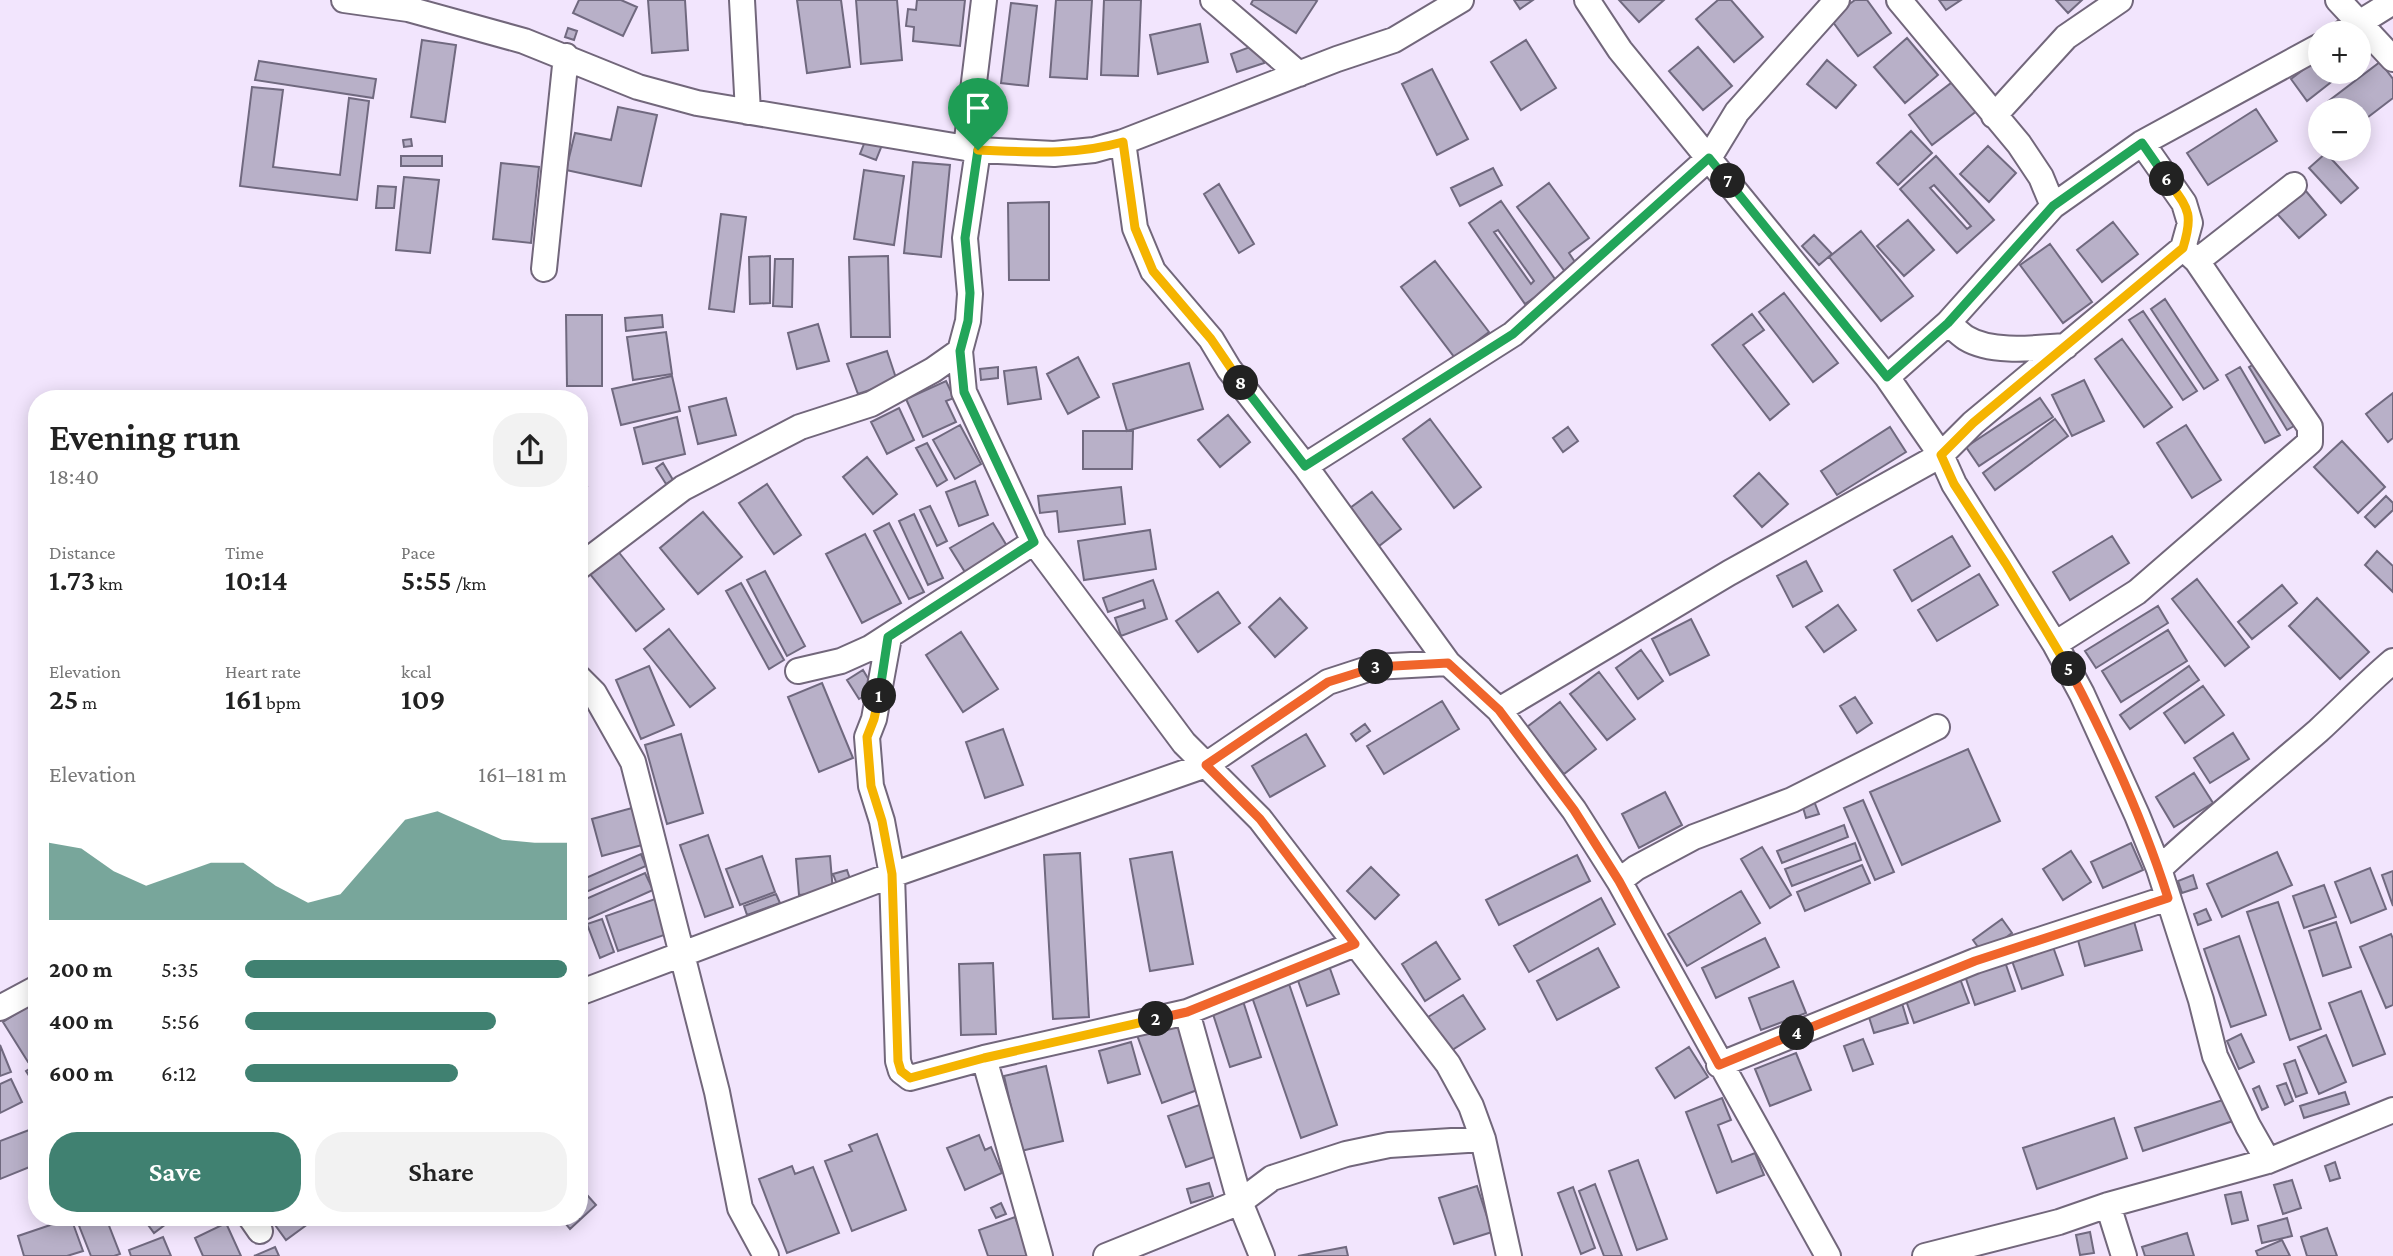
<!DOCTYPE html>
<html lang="en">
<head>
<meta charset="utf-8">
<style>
	body { margin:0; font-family:"Crimson Pro",serif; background:#f2f2f2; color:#222; height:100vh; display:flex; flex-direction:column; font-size:26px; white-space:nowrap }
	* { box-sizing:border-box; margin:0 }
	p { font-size:23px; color:#767676 }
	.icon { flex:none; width:38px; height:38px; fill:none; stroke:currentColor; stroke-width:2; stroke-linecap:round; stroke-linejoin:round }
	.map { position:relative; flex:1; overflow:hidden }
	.details { position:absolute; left:28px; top:390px; width:560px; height:836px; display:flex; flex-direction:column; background:#fff; border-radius:28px; box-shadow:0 4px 18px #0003 }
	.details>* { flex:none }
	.fabs { position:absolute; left:2308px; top:21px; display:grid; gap:14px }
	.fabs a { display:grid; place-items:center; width:63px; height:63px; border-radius:50%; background:#fff; box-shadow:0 4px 18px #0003; font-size:35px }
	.pin { position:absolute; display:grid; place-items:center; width:60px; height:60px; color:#fff; margin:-72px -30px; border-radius:50% 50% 50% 0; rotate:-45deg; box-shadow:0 0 7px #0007 }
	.pin .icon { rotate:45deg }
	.km { position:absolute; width:35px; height:35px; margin:-18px; border-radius:50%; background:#222; color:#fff; font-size:19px; line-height:35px; text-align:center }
	.round { display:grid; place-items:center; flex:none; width:74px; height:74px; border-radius:28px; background:#f2f2f2 }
	.overview { display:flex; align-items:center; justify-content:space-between; height:119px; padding:0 21px }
	h1 { font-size:38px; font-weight:600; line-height:52px }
	.stats { display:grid; grid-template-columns:repeat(3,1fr); gap:10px; height:119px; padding:7px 21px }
	.stats div { display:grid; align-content:center }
	.stats b { font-size:30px; font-weight:600 }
	.stats small { font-size:19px; font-weight:400 }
	.stats p { font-size:19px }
	.chart { height:196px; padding:14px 21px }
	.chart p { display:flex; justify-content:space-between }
	.chart svg { width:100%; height:126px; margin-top:7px; fill:#408171; opacity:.7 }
	.cta { display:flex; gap:14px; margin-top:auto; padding:14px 21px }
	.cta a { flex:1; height:80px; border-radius:28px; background:#408171; color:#fff; font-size:28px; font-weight:600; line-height:80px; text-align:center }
	.cta a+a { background:#f2f2f2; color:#222 }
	ul { padding:0 21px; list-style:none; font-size:23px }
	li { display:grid; grid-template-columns:112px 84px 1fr; align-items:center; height:52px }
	li i { height:18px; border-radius:9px; background:#408171 }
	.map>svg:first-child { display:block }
	.building { fill:#b8b0c8; stroke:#70697f; stroke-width:2; fill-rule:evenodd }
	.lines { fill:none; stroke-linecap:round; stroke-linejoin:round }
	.minor-casing { stroke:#72677b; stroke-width:28 }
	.minor { stroke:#fff; stroke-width:24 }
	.split-1-casing { stroke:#fff; stroke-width:14 }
	.split-2-casing { stroke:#fff; stroke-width:14 }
	.split-3-casing { stroke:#fff; stroke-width:14 }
	.split-4-casing { stroke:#fff; stroke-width:14 }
	.split-5-casing { stroke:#fff; stroke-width:14 }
	.split-6-casing { stroke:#fff; stroke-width:14 }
	.split-7-casing { stroke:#fff; stroke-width:14 }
	.split-8-casing { stroke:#fff; stroke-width:14 }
	.split-9-casing { stroke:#fff; stroke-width:14 }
	.split-1 { stroke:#22a559; stroke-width:9 }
	.split-2 { stroke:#f5b400; stroke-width:9 }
	.split-3 { stroke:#f0652b; stroke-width:9 }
	.split-4 { stroke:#f0652b; stroke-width:9 }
	.split-5 { stroke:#f0652b; stroke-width:9 }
	.split-6 { stroke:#f5b400; stroke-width:9 }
	.split-7 { stroke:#22a559; stroke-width:9 }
	.split-8 { stroke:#22a559; stroke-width:9 }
	.split-9 { stroke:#f5b400; stroke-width:9 }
</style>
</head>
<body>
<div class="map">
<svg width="2393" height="1256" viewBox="0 0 2393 1256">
	<rect width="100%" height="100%" fill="#f2e5fd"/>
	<path class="building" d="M579,0H621L637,7L623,36L573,13Z
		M648,0H685L688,50L652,53Z
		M797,0H841L850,67L807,73Z
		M856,0H897L902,60L861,64Z
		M917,0H965L960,46L913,41L914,27L906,26L908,9L916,10Z
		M1056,0H1092L1087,79L1050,77Z
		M1104,0H1141L1138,76L1101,75Z
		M1253,0H1315L1317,1L1296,33L1251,4Z
		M1514,0H1533L1520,9Z
		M1619,0H1664L1639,22Z
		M1718,0H1731L1763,37L1734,62L1696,19Z
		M1855,0H1867L1891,33L1858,56L1830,18Z
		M1939,0H1961L1946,10Z
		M2056,0H2082L2068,13Z
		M1011,3L1037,6L1028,86L1001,83Z
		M1200,24L1208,62L1158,74L1150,35Z
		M568,28L577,31L574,40L565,37Z
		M1907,38L1938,75L1905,103L1874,67Z
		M422,40L456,45L445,122L411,117Z
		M1526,40L1556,88L1521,110L1491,62Z
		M1258,44L1264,63L1237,72L1231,54Z
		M1698,47L1732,86L1703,110L1669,71Z
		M2320,57V72H2344L2307,101L2291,79Z
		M1827,60L1856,85L1836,108L1807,84Z
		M259,61L376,79L373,98L255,80Z
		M2380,62L2393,79V98L2359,124V110H2320V112L2318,109Z
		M1432,69L1468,139L1437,155L1402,84Z
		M1955,80L1978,110L1932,145L1909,115Z
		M252,87L283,90L273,167L340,175L349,98L369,101L357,200L240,186Z
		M618,107L657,115L641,186L566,170L575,133L611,140Z
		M2256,109L2277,141L2208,185L2187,153Z
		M1911,131L1932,153L1898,185L1877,163Z
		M411,139L412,146L404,147L403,140Z
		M866,139L882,145L876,160L860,154Z
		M1988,146L2016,173L1989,202L1960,174Z
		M2326,153L2358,188L2341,203L2309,168Z
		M401,156H442V166H401Z
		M1936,156L1994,220L1957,253L1900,189ZM1934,185L1971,226L1967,229L1930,188Z
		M913,162L950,165L941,257L904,253Z
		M501,163L539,167L531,243L493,239Z
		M1493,168L1502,185L1460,206L1451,188Z
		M864,170L904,176L894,245L854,239Z
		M404,177L439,180L430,253L396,250Z
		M1549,183L1589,238L1569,253L1577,265L1566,273L1517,207Z
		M1219,184L1254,244L1239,253L1204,194Z
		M2300,184L2326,215L2299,238L2272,208Z
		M378,186L396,187L394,208H376Z
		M1501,201L1557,282L1525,304L1469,223ZM1498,230L1534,281L1531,284L1494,232Z
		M1049,202V280H1009L1008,203Z
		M721,214L746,217L734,312L709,309Z
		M1908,220L1934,250L1904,276L1877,246Z
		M2113,222L2138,254L2102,282L2077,250Z
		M1861,231L1913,296L1881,321L1829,257Z
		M1814,235L1832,254L1819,265L1802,246Z
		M2050,244L2092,302L2063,323L2020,265Z
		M770,256V303L750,304L749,257Z
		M888,256L890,337H851L849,257Z
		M775,259H793L792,307L773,306Z
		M1435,261L1489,332L1455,358L1401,287Z
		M1784,293L1838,363L1813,382L1759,312Z
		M2165,299L2218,380L2204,389L2151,309Z
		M2143,311L2197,391L2183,400L2129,320Z
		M1752,314L1764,330L1743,345L1789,404L1770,420L1712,345Z
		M566,315H602V386H567Z
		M662,315L663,327L626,331L625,318Z
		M818,324L829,361L797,369L788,333Z
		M666,332L672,374L633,380L627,337Z
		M2122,339L2172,407L2144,427L2095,359Z
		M887,351L897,381L858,394L847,364Z
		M1078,357L1099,397L1068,414L1047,374Z
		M2263,359L2301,422L2287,430L2249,367Z
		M1189,363L1203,409L1127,431L1113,384Z
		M998,367V378L981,380L980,369Z
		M1036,367L1041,399L1008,404L1004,371Z
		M2240,367L2280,435L2265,443L2226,375Z
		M672,376L680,411L621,425L612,389Z
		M2084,380L2104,421L2072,436L2052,395Z
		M946,381L954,398L946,401L956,422L923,437L906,399Z
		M2393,393V438L2388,442L2366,414Z
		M726,398L736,435L698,444L689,407Z
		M2040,398L2053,417L1979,466L1966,447Z
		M899,408L914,440L887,454L871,422Z
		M1228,415L1250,442L1220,467L1198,440Z
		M677,417L685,454L643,464L634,428Z
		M1430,419L1481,487L1454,508L1403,439Z
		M2055,419L2068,436L1995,490L1983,473Z
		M960,425L981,464L955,479L933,440Z
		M2186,425L2221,480L2192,498L2157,443Z
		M1568,427L1578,441L1563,452L1553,438Z
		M1890,427L1906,452L1837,495L1821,471Z
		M1083,431H1133L1132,469H1083Z
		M2342,441L2385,487L2358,513L2314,467Z
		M927,443L947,480L937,486L916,448Z
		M867,457L897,494L873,514L843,477Z
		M663,463L673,480L666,484L656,468Z
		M579,466L587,486L579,489Z
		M1759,473L1788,504L1762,527L1734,496Z
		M975,481L988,515L959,526L946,492Z
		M767,484L801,535L774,554L739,503Z
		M1121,487L1125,524L1059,532L1057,511L1040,513L1038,496Z
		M1372,492L1401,529L1379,546L1350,508Z
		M2386,496L2393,503V510L2375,527L2365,517Z
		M930,506L947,541L937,546L920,510Z
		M703,512L742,557L698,594L660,548Z
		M579,513L585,527L579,529Z
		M914,514L943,578L928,585L899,521Z
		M889,523L924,592L909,599L874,531Z
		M993,523L1010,551L968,577L950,548Z
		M1150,530L1156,569L1084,580L1078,541Z
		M865,534L901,603L862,623L826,554Z
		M1952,536L1970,566L1912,601L1894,570Z
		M2112,536L2129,563L2070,600L2053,572Z
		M617,550L664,609L636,631L589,573Z
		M2377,551L2393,566V592L2365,565Z
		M1806,561L1822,591L1793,607L1777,576Z
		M765,571L805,646L787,656L747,580Z
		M1979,574L1998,605L1937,641L1918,610Z
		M2197,579L2249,647L2225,666L2172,599Z
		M1153,580L1167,619L1121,636L1115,618L1145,608L1143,600L1108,612L1103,598Z
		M741,583L784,660L769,669L726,591Z
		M2282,585L2297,603L2252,639L2238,622Z
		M1218,592L1240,623L1198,652L1176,621Z
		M1280,598L1307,628L1275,657L1249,627Z
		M2317,598L2369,652L2340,679L2289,626Z
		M1838,605L1856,630L1824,652L1806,627Z
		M2158,606L2168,623L2096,668L2085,651Z
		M1691,619L1709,655L1670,675L1652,639Z
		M669,629L715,688L690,707L644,649Z
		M2168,630L2187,661L2121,702L2102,671Z
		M961,632L998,689L963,712L926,655Z
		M1641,650L1663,681L1638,699L1616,668Z
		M649,666L674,725L641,739L616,680Z
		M2189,666L2199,680L2130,729L2120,715Z
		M863,670L875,690L859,699L847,680Z
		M1599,672L1635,719L1607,740L1570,694Z
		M822,683L853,758L819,772L788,697Z
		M2203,686L2224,715L2185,743L2164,713Z
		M1855,697L1872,723L1857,733L1840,706Z
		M1442,701L1459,729L1384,774L1367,746Z
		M1560,702L1596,749L1564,774L1527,727Z
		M1365,724L1370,731L1356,741L1351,734Z
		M1003,729L1023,785L985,798L966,742Z
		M2233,733L2249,759L2210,783L2194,758Z
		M681,734L703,813L667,824L645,745Z
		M1306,734L1325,766L1270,797L1252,766Z
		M1968,749L2000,821L1902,865L1870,792Z
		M2194,773L2213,803L2174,827L2156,797Z
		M1665,792L1682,825L1639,848L1622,814Z
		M1863,800L1894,872L1875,880L1844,808Z
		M1814,801L1819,814L1806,818L1802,804Z
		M632,808L642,845L602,856L592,819Z
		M1844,825L1848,837L1782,863L1777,851Z
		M708,835L733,907L705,917L680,845Z
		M1855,843L1861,860L1792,886L1785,869Z
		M2131,843L2143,870L2103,888L2091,862Z
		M1762,847L1791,895L1770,908L1741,859Z
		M2071,851L2091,882L2063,900L2043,869Z
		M1172,852L1193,964L1150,971L1130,859Z
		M2277,852L2292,885L2222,917L2207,884Z
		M1080,853L1089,1017L1053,1019L1044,855Z
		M641,854L646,866L586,892L581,880Z
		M1577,855L1590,881L1499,925L1486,900Z
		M762,856L775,892L740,905L726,869Z
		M830,856L833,892L799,895L796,859Z
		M1862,865L1870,883L1805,911L1797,892Z
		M1371,867L1399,895L1375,919L1347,891Z
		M2370,868L2386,909L2351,923L2335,882Z
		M847,870L851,882L838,887L833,874Z
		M2393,871V906L2382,875Z
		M645,873L653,890L586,920L579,902Z
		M2193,875L2197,888L2182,893L2178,881Z
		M2324,885L2336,917L2304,928L2293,896Z
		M1741,891L1760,923L1687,966L1668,934Z
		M776,894L780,903L747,915L744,906Z
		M658,898L670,933L618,951L606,916Z
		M1601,898L1615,924L1529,972L1514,946Z
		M2278,902L2321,1029L2290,1040L2247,912Z
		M2206,909L2211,920L2198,925L2194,914Z
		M2133,918L2142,950L2085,966L2076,933Z
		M602,919L614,952L600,958L587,924Z
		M2002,919L2012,933L1983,954L1973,940Z
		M2336,922L2351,967L2323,976L2309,931Z
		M2391,934L2393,939V1005L2386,1008L2360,947Z
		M2239,936L2266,1015L2231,1027L2204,949Z
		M1765,938L1779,967L1716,998L1702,968Z
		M1436,942L1460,979L1425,1001L1402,964Z
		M2052,944L2063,975L2022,989L2011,958Z
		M1598,948L1619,987L1557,1020L1537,981Z
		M2004,959L2015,991L1975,1005L1964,973Z
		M993,963L996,1034L961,1035L959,964Z
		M1328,963L1339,994L1307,1006L1296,975Z
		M1959,976L1969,1003L1914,1023L1904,995Z
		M1793,981L1806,1013L1761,1030L1749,998Z
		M1289,984L1337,1125L1301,1138L1252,997Z
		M2361,991L2385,1054L2353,1066L2329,1003Z
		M1463,995L1485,1029L1449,1052L1428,1017Z
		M37,1000V1057L28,1062L3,1022Z
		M1901,1000L1908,1023L1874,1033L1867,1011Z
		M1243,1001L1261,1057L1230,1067L1212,1011Z
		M1182,1019L1200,1089L1162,1103L1137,1035Z
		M2241,1034L2254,1062L2239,1069L2227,1041Z
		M2326,1035L2346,1082L2319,1094L2298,1047Z
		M1863,1039L1873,1064L1853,1071L1844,1046Z
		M1131,1042L1140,1074L1108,1083L1099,1051Z
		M0,1045L11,1072L0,1076Z
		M1689,1047L1708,1077L1675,1098L1656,1068Z
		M1796,1053L1811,1090L1770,1106L1755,1069Z
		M2295,1060L2307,1093L2296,1097L2284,1064Z
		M37,1064V1088L26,1071Z
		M1046,1066L1063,1141L1021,1151L1004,1076Z
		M11,1079L22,1102L0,1113V1084Z
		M2286,1083L2293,1101L2285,1105L2277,1086Z
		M2259,1086L2268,1107L2262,1110L2253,1089Z
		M2345,1092L2349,1104L2304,1118L2300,1106Z
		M1722,1098L1731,1120L1718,1125L1732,1162L1755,1153L1764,1175L1717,1193L1686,1112Z
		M2226,1099L2233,1121L2143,1151L2135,1128Z
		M1205,1103L1223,1154L1186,1167L1168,1116Z
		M2114,1118L2127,1158L2037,1189L2023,1148Z
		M37,1127V1164L0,1179V1141Z
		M877,1134L906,1210L852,1231L825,1161L852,1151L849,1145Z
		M979,1135L985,1150L991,1147L1002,1173L965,1190L947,1148Z
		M1638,1160L1667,1239L1637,1250L1609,1171Z
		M2335,1162L2340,1178L2330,1181L2325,1166Z
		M792,1166L795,1174L813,1167L839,1233L787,1253L759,1179Z
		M2292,1180L2301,1208L2283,1214L2274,1185Z
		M1209,1183L1213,1196L1191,1203L1187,1189Z
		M1595,1184L1622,1256H1604L1579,1191Z
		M579,1186L596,1205L570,1229L561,1218H579Z
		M1477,1186L1492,1232L1454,1244L1439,1198Z
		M1573,1187L1595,1248L1581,1254L1558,1193Z
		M2241,1192L2248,1220L2232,1224L2225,1195Z
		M1001,1203L1006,1214L996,1218L991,1208Z
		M1015,1217L1029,1256H988L979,1230Z
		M71,1218L83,1251L67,1256H24L18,1236Z
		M76,1218H106L120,1254L114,1256H91Z
		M143,1218H174L154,1233Z
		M270,1218H316L286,1240Z
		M2287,1218L2292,1236L2262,1243L2258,1226Z
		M226,1223L241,1256H203L195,1238Z
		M2327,1228L2337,1256H2307L2301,1237Z
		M2090,1232L2094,1253L2080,1255L2076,1235Z
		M2187,1233L2194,1256H2145L2142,1247Z
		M163,1237L171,1256H131L129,1250Z
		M2282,1240L2290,1256H2258L2256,1251Z
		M275,1247L279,1256H254Z
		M1346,1247L1348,1256H1298Z"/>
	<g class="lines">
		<defs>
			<path id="minor" d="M344,0L408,9L524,41L638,87L697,103L978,150L1054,154L1094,150L1123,142L1337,59L1394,40L1461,0
				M742,0L748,112
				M1213,0L1299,74
				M1587,0L1620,50L1887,377L1941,455L1954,484L2055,644L2082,694L2137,815L2159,869L2201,1000L2215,1056L2248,1126L2268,1161
				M2338,0L2393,59
				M2343,33L2393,2
				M1994,116L2066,37L2120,0
				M1123,142L1135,228L1153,271L1211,339L1229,369L1305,466L1448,663L1499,710L1574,810L1619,881L1828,1256
				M966,148L984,0
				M978,150L965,238L970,294L968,321L960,351L964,392L1034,542L1184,743L1260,819L1448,1064L1471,1106L1483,1139L1509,1256
				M2053,206L2142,143L2320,46
				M2197,261L2294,185
				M544,269L566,56
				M1948,323C1954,328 1960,334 1966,338C1992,354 2037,348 2066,346
				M1887,377L1948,323L2053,206L2041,177L2019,144L1899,0
				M1305,466L1513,334L1709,158L1737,112L1837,0
				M579,567L683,488L800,427L871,404L933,370L960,351
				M889,637L874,719L867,737L871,786L882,821L892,875L898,1061L901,1071L910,1078L984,1058L1187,1012L1355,944
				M2055,644L2137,592L2310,442V427L2197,261L2183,248
				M798,671L841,661L870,648L1034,542
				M579,678L594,693L633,762L717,1092L740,1208L766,1256
				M1499,710L1729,573L1941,455L1973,423L2183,248L2190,223L2184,203L2142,143
				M2159,869C2210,821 2265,777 2318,731C2343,708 2367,683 2393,661
				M1619,881L1636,868L1694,837L1792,800L1937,727
				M579,993L892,875L1206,765L1328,682L1374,667L1448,663
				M0,1008L37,988
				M1187,1012L1240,1202L1262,1256
				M984,1058L1040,1256
				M1719,1065L1975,961L2168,898
				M2108,1205L2124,1256
				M251,1218L260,1231
				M1106,1256L1240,1202L1272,1178L1346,1154L1389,1145L1483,1139
				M1925,1256L2059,1222L2108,1205L2268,1161L2393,1110"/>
		</defs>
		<use href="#minor" class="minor-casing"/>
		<use href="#minor" class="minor"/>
	</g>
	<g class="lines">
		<defs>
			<path id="split-1" d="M879,696L888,637L1034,542L964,392L960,351L968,321L970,293L965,238L978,150"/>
			<path id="split-2" d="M879,696L874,719L867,737L871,786L882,821L892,874L898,1061L901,1071L910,1078L984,1058L1156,1019"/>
			<path id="split-3" d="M1156,1019L1187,1012L1355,944L1260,819L1206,765L1328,682L1376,667"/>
			<path id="split-4" d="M1376,667L1448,663L1499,710L1574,810L1619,881L1719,1065L1797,1033"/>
			<path id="split-5" d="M1797,1033L1975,961L2168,898C2144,822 2106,739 2069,669"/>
			<path id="split-6" d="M2069,669L2006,564L1954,484L1941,455L1973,423L2183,248C2194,212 2188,209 2167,179"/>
			<path id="split-7" d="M1728,181L1887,377L1948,323L2053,206L2142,143L2167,179"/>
			<path id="split-8" d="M1241,383L1305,466L1513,334L1709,158L1728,181"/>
			<path id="split-9" d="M978,150C1029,152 1073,156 1123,142L1135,228L1153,271L1211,339L1241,383"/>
		</defs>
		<use href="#split-1" class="split-1-casing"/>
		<use href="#split-2" class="split-2-casing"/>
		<use href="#split-3" class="split-3-casing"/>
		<use href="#split-4" class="split-4-casing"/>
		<use href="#split-5" class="split-5-casing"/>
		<use href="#split-6" class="split-6-casing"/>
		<use href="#split-7" class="split-7-casing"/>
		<use href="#split-8" class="split-8-casing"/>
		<use href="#split-9" class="split-9-casing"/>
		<use href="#split-1" class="split-1"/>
		<use href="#split-2" class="split-2"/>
		<use href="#split-3" class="split-3"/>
		<use href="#split-4" class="split-4"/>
		<use href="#split-5" class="split-5"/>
		<use href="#split-6" class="split-6"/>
		<use href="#split-7" class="split-7"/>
		<use href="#split-8" class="split-8"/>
		<use href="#split-9" class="split-9"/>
	</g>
</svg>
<div class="fabs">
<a>+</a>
<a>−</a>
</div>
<div class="pin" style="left:978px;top:150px;background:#1e9e55"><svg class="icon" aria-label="arrive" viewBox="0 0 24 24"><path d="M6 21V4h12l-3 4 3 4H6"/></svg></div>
<b class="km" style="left:879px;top:696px">1</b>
<b class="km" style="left:1156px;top:1019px">2</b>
<b class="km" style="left:1376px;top:667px">3</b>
<b class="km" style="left:1797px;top:1033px">4</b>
<b class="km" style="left:2069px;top:669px">5</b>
<b class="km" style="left:2167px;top:179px">6</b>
<b class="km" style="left:1728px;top:181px">7</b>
<b class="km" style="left:1241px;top:383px">8</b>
<section class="details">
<div class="overview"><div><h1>Evening run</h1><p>18:40</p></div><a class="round"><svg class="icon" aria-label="share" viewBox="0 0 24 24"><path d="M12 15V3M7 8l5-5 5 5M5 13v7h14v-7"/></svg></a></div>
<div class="stats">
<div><p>Distance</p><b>1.73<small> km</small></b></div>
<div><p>Time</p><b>10:14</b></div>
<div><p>Pace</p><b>5:55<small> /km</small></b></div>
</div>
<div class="stats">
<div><p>Elevation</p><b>25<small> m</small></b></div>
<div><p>Heart rate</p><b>161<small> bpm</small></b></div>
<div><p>kcal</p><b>109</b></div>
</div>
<div class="chart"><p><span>Elevation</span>161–181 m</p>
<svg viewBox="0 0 160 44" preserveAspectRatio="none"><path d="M0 44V17L10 19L20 27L30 32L40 28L50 24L60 24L70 32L80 38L90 35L100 22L110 9L120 6L130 11L140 16L150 17L160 17V44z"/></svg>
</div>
<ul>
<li><b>200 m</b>5:35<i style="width:100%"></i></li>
<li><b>400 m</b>5:56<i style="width:78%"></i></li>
<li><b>600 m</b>6:12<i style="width:66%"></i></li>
</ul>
<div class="cta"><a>Save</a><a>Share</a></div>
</section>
</div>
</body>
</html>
